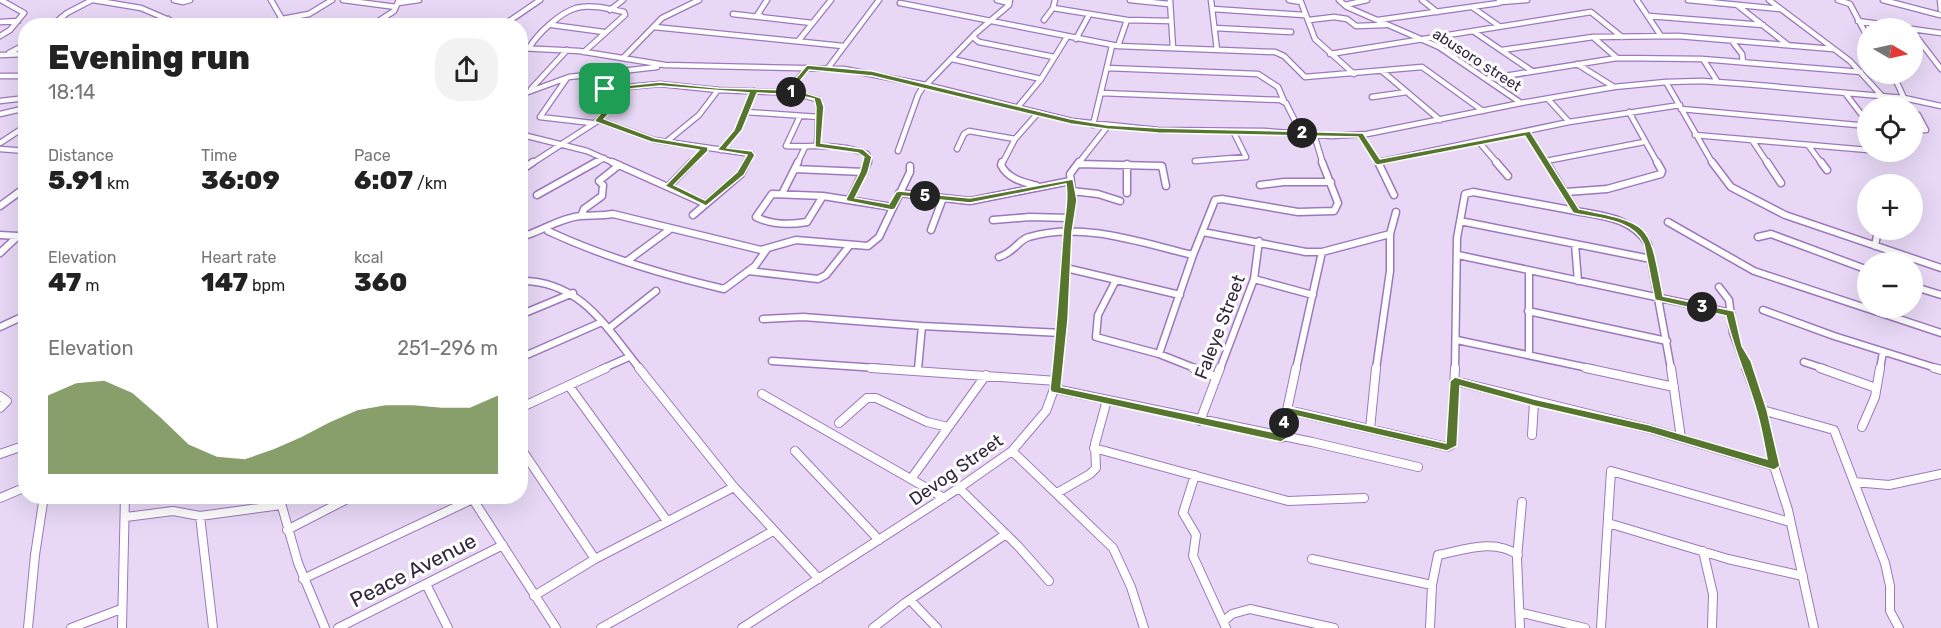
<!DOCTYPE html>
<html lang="en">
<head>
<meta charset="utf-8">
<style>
	body { margin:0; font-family:Rubik,sans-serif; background:#f2f2f2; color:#222; height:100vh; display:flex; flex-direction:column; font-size:22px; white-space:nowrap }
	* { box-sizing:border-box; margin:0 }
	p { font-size:20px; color:#767676 }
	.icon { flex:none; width:33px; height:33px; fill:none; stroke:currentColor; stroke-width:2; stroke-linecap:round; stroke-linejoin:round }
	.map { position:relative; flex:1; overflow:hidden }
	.panel { position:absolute; left:18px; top:18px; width:510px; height:486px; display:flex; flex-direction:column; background:#fff; border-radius:24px; box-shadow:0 6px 24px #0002 }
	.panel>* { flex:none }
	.needle { width:39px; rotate:99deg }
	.fabs { position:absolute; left:1857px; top:18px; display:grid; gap:12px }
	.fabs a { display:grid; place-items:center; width:66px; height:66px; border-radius:50%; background:#fff; box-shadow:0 6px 24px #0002; font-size:30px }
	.pin { position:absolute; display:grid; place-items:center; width:51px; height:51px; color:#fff; margin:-26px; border-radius:12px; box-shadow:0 3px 9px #0006 }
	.km { position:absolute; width:30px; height:30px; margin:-15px; border-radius:50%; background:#222; color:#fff; font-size:16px; line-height:30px; text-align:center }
	.round { display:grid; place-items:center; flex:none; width:63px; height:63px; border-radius:24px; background:#f2f2f2 }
	.overview { display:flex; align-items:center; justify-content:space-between; height:102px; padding:0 30px }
	h1 { font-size:33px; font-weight:800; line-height:45px }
	.stats { display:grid; grid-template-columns:repeat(3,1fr); gap:9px; height:102px; padding:6px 30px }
	.stats div { display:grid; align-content:center }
	.stats b { font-size:26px; font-weight:800 }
	.stats small { font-size:16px; font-weight:400 }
	.stats p { font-size:16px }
	.chart { height:168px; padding:12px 30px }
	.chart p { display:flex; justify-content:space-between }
	.chart svg { width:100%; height:108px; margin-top:6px; fill:#57762d; opacity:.7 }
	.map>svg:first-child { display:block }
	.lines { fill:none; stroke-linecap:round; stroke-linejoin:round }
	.minor-far2-casing { stroke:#9e78bc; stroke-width:7 }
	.minor-far1-casing { stroke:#9e78bc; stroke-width:9 }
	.minor-casing { stroke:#9e78bc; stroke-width:10 }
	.minor-far2 { stroke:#fff; stroke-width:4.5 }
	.minor-far1 { stroke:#fff; stroke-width:6 }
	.minor { stroke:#fff; stroke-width:8 }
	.route { fill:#57762d; stroke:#fff; stroke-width:1.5; fill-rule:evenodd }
	.labels { text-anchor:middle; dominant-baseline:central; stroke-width:6; stroke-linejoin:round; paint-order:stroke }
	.far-street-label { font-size:15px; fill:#342540; stroke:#fff }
	.street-label { font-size:18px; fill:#342540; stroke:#fff }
	.near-street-label { font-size:21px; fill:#342540; stroke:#fff }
</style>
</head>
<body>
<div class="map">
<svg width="1941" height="628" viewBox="0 0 1941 628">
	<rect width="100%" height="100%" fill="#e8d8f6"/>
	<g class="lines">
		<defs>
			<path id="minor-far2" d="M93,0L141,8L183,26
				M174,0L183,2L190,0
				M271,0L282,19L297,26
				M343,0L396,7
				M997,0L1009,3
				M1130,0L1169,4
				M1170,0L1173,48
				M1211,0L1217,50
				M1289,0L1301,2L1315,39L1354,74
				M1339,0L1347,7L1439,47L1521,103
				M1422,0L1437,12
				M1637,0L1661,36
				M1688,0L1780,9
				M1769,0L1850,61L1882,96
				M1838,0L1850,4L1868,38
				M1883,0L1940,15
				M1940,0L1941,10
				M1501,2L1527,0
				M398,3L419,0
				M900,3L1118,46L1275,52L1284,56L1305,77L1422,67L1483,111
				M1345,5L1367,0
				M1737,5L1788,45
				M1472,7L1499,26
				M1053,8L1127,20L1171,21
				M1213,9L1304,15
				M610,10L623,0
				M733,14L812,23
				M761,16L758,14L767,0
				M1649,16L1763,25
				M1044,20L1053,8L1055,0
				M1309,20L1334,17L1347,19L1356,26L1385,25
				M1378,20L1499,3V0
				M1858,21L1908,28
				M0,22L18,21
				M552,25L604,32
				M51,26L67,13L92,0
				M154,26L168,19
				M265,26L282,19L309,14L332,0
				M371,26L394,11L399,0
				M502,26L540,0
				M654,27L843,46
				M1215,28L1291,32
				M1912,29L1941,33
				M1473,31L1532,71
				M1912,31L1941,69
				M0,36L10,30L24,13L1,0
				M973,37L979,42L1054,57
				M1593,37L1617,58
				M1076,39L1089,15
				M799,40L831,0
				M1732,41L1742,54L1743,62
				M1118,46L1127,20
				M520,48L579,51L665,65L844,69L926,85L1072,121L1158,130L1264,131L1332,136L1367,134L1521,103L1614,87L1666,82L1702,81L1745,84L1904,98L1941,106
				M529,48C538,33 560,13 576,8C591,4 610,9 624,12L625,15L584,52
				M1502,50L1593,37L1678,36L1833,49
				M9,53L26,44
				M1330,54L1591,12L1622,37
				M0,55L26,54
				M623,58L662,18L699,0
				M952,59L1041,79
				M1702,59L1861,72
				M1577,64L1614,87
				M828,68L879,0
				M1107,68L1258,74L1278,87L1284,101
				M1382,71L1440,120
				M1893,74L1904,98
				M0,76H26
				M567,78L540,117L592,123
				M1486,79L1617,58L1703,59L1717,81
				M1666,82L1713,164
				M926,85L976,33L1009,5L1010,0
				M531,89L567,50
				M605,89L660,84L718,90L796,93L819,100L817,145
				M796,93L793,85L807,68
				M1101,93L1280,100L1286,103L1301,133
				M1845,93L1868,123
				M520,95L569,77L657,67
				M1372,97L1407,92
				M1548,99L1569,122
				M0,101L26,98
				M1017,108L1041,79L1067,37
				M1681,109L1868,126
				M746,112L819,117
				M1629,112L1658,164
				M0,114L26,108
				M800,116L786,146C813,147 842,143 867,154L869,160L867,164
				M599,120L654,140L751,154L746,164
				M1093,125L1112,46
				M1912,130H1926L1918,115
				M1528,133L1547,164
				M1314,134L1323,164
				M1360,135L1379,164
				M1695,135L1868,150
				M520,139L527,136L587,151L616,164
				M1752,140L1768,164
				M666,142L699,115L718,90
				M1479,142L1498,164
				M0,143L26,126
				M1808,145L1822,164
				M0,149L26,151
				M957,149L964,134L969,131L1015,139
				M721,150L738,130L754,91
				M898,151L918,95L924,85
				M1880,152H1886
				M1195,161L1246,157L1233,131
				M1546,161L1644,142
				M1378,162L1569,122L1680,105
				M531,164L599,120L608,110L594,108L620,70
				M594,164L604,158
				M691,164L705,149
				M797,164L805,147
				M1002,164L1015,139L1038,113
				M1078,164L1107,127"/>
			<path id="minor-far1" d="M612,162L706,204
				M1002,162L1001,165C1008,179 1023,182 1037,186
				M1378,162L1394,195
				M1496,162L1508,176
				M1712,162L1731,187L1785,215L1941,268
				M1767,162L1781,183
				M1821,162L1827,170
				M1078,164L1162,166L1166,186
				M1127,164V193
				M795,169L864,172
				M520,171L533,162
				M1260,185L1284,182H1331
				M669,186L692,162
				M1072,191L1098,194L1120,201
				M1566,192L1607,189L1661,174L1662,171L1657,162
				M899,193L970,201L1070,181
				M772,194L823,196L807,222C790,225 772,225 756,217Z
				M782,194L798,162
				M537,195L596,162
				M823,196L892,207
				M850,199L868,162
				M0,206L26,187
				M1576,211C1604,216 1632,218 1648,244L1671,369
				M693,215L741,174L747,162
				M581,216L584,209L602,196L603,185L599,181L619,165
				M993,220L1030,217L1070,218
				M1460,221L1651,259
				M1668,222L1754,271L1941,333
				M931,230L943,198
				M548,231C604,257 664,275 724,289L755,266L767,249
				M1203,232L1306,252H1322L1390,234L1396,212
				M0,235L18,236L0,253
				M527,235C545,229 561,218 580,216C591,215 602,216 613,214L761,250L796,240L868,246L879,237L910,172V166
				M1758,237L1771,234L1868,270
				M1575,244L1578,281
				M1875,246L1878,230
				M1458,255L1731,313
				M999,257C1015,252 1018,240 1029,237C1082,221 1142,243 1193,255
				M627,261L669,230
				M1066,268L1180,295
				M748,271L818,279L826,275L850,245
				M1529,271V355
				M1254,279L1313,295
				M1116,280L1098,315L1096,337L1159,354L1197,369
				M520,281C580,280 606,327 640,369
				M1912,286L1941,295
				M1719,287L1729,300L1733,333L1747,369
				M1763,310L1834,336L1939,369
				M1528,311L1667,341
				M520,315L573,293
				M763,319L803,317L922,326L918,369
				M922,326L1062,333
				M0,327L26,315
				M608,329L656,291
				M1457,340L1593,369
				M1159,354L1193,255L1215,200L1222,199L1298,212L1334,211L1338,203L1322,162
				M520,358L602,322
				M772,361L892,369
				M1804,362L1825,369
				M602,369L629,357
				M1058,369L1067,232L1073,200L1070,174L1079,162
				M1220,369L1254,279L1259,241
				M1296,369L1322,252
				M1376,369L1390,271V234
				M1455,369L1457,238L1465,194L1473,192L1576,211L1546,162
				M1880,369L1883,352"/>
			<path id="minor" d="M639,368L734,487L819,579
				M871,368L1057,381
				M1193,368L1216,377
				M1586,368L1674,387
				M1671,368L1681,438
				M1746,368L1762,410
				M1820,368L1876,388
				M1934,368L1941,370
				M1455,381L1650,429L1774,466
				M569,386L667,521
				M1055,389L1312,442L1418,467
				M762,394L944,498
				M0,396L7,401L0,408
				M520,408L606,368
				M1288,410L1447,447L1451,445L1455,368
				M1200,421L1220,368
				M839,423L867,398H876L927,422L948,427
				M1862,427L1875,397L1880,368
				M1370,429L1376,368
				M1532,435L1534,402
				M1281,438L1296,368
				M520,447L595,559
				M1094,448L1288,501L1364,498
				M795,451L879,540
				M1012,451L1113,548L1131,587L1144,628
				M0,454L26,445
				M1195,475L1183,513L1196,535L1193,556L1226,628
				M911,479L986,375
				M1854,482L1889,485L1941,474
				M959,488L1018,546L1049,581
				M1057,493L1090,474L1096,468L1095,444L1107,400
				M279,496L298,563L325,628
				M0,498L26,487
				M472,498L556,628
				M200,516L213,628
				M126,517L173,511L200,516L281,505
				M1608,523L1728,559L1803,576
				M287,530L353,496
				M1703,551L1713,594L1712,628
				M1312,559L1432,585
				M303,579L473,499
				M426,584L448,628
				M534,596L595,559L734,487
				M910,600L937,628
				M1522,613L1585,628
				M1224,621L1232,614L1250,609L1334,628
				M28,628L35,555L44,496
				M71,628L121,609
				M122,628L125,496
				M338,628L503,545
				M601,628L773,531
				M742,628L959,488L1012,451L1046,411L1057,381L1058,368
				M873,628L905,603L1006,534
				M1430,628L1432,585L1438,555C1464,550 1494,538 1518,555
				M1520,628L1517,558L1522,502
				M1601,628L1611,471L1790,522
				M1814,628L1788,510L1774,466L1762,410L1834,430L1885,563L1890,586V611L1899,628"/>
		</defs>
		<use href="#minor-far2" class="minor-far2-casing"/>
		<use href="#minor-far1" class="minor-far1-casing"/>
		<use href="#minor" class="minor-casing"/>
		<use href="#minor-far2" class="minor-far2"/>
		<use href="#minor-far1" class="minor-far1"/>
		<use href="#minor" class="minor"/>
	</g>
	<path class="route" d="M807,65L872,71L1071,119L1107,125L1158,128L1360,133H1363L1380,159L1530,131L1579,209C1653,224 1649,223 1663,296L1734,311L1742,346L1751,361L1767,410L1780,466L1774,470L1650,433L1534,406L1460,386L1457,446L1447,451L1292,415L1287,438L1281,442L1051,392L1050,389C1056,338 1059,287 1063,235C1064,217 1069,202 1066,184L970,203L902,196L895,209L892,210L847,201L846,199L860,172L864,157L858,153L815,147L816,107L814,99L796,95L757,93L742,130L727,148L752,151L755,155L744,175L706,206L665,186L699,150L651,142L596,122L595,120L603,111L591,108L603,88L660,82L718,88L792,90L790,85ZM809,70L872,76L1071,124L1107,129L1158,133L1358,137L1375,164L1378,165L1525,136L1573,213C1598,219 1632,218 1644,244L1655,300L1726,316C1733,348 1747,377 1756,409C1761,425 1764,443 1767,459L1650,425L1534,399L1455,377L1450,381L1446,443L1287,407L1282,410L1277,433L1061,387L1068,319L1072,232L1077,200L1073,179L970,198L899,191L896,192L889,204L855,198L868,172L872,157L863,149L821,143L824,107L821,98L799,91L797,85ZM660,86L749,93L734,130L717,150L747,155L737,172L705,200L674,185L708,151V147L655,138L604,119L612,110L599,106L608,91Z"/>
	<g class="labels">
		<g class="far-street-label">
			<text transform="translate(1477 60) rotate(33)">abusoro street</text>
		</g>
		<g class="street-label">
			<text transform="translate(1220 327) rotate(-69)">Faleye Street</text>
			<text transform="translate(956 470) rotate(-35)">Devog Street</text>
		</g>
		<g class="near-street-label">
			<text transform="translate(413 570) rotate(-27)">Peace Avenue</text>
		</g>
	</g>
</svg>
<div class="fabs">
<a><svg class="needle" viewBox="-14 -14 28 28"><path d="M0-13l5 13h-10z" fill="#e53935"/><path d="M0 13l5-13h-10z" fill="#767676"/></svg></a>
<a><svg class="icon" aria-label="locate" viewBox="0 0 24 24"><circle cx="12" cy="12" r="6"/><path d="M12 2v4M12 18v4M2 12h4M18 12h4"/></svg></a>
<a>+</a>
<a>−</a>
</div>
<div class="pin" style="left:605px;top:89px;background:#1e9e55"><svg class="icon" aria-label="arrive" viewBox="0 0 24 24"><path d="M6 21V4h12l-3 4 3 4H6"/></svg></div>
<b class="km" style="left:791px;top:92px">1</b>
<b class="km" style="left:1302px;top:133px">2</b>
<b class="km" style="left:1702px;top:307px">3</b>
<b class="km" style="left:1284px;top:423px">4</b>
<b class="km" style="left:925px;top:196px">5</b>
<section class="panel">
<div class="overview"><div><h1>Evening run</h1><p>18:14</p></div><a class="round"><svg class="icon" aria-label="share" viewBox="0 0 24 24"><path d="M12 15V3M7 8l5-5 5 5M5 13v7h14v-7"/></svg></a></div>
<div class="stats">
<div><p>Distance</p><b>5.91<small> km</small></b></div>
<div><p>Time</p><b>36:09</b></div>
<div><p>Pace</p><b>6:07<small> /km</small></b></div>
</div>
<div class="stats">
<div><p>Elevation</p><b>47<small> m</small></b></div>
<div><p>Heart rate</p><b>147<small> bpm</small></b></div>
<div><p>kcal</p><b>360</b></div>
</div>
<div class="chart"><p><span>Elevation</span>251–296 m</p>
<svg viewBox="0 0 160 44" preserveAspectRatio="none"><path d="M0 44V12L10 7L20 6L30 11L40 21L50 32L60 37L70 38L80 34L90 29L100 23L110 18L120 16L130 16L140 17L150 17L160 12V44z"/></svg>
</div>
</section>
</div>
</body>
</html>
